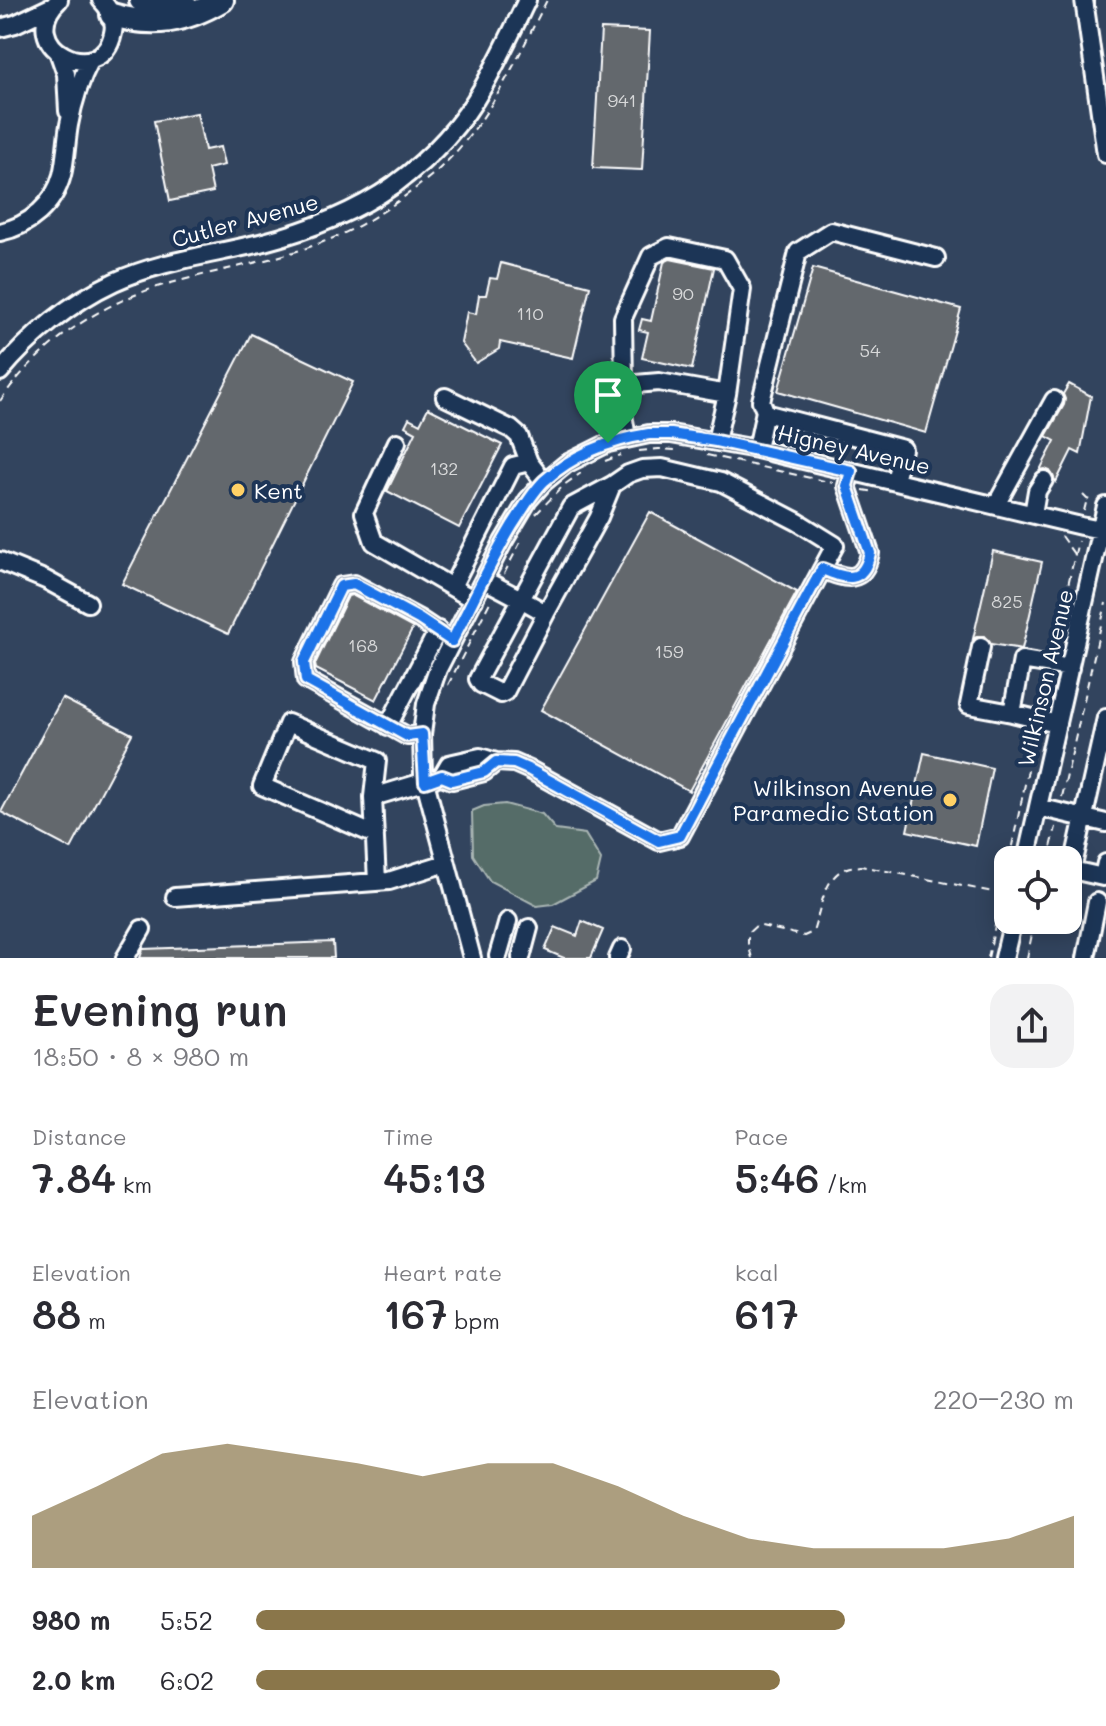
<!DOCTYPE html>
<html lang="en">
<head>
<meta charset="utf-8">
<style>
	body { margin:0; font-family:Mali,sans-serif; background:#f2f2f3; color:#2b2b33; height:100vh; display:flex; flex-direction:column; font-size:30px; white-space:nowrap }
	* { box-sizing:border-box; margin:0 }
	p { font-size:26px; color:#7c7c81 }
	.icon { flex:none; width:44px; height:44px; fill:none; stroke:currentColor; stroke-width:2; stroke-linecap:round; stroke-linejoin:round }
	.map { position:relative; height:958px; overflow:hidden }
	.side { display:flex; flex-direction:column; background:#fff; flex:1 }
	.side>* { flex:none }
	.tools { position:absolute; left:994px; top:846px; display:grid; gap:16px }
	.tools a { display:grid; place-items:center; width:88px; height:88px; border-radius:16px; background:#fff; box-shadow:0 4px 20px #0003; font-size:40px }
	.pin { position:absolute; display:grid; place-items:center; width:68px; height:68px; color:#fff; margin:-82px -34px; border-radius:50% 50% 50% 0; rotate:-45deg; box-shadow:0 0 8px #0007 }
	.pin .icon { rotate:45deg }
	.round { display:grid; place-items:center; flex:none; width:84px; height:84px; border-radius:24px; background:#f2f2f3 }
	.overview { display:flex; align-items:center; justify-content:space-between; height:136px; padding:0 32px }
	h1 { font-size:44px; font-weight:600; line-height:60px }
	.stats { display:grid; grid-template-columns:repeat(3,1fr); gap:12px; height:136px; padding:8px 32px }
	.stats div { display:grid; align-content:center }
	.stats b { font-size:40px; font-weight:600 }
	.stats small { font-size:22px; font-weight:400 }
	.stats p { font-size:22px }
	.chart { height:224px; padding:16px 32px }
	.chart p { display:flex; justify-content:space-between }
	.chart svg { width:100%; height:144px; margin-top:8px; fill:#8a764a; opacity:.7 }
	ul { padding:0 32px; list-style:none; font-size:26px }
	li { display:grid; grid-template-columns:128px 96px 1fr; align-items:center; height:60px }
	li i { height:20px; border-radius:10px; background:#8a764a }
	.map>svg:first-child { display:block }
	.green { fill:#556c68; stroke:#aab6b4; stroke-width:2 }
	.building { fill:#63676d; stroke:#fff; stroke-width:2 }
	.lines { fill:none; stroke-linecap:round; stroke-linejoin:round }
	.minor-casing { stroke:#fff; stroke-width:22 }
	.major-casing { stroke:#fff; stroke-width:28 }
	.path { stroke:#fff; stroke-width:2; stroke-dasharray:8 6; stroke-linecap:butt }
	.minor { stroke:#1d3557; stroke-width:16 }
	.major { stroke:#1d3557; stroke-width:22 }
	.route-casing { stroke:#fff; stroke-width:16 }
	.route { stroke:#1a73e8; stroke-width:10 }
	.poi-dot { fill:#ffd166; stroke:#1d3557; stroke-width:3 }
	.labels { text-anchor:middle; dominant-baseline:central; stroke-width:8; stroke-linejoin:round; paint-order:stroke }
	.number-label { font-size:18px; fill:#d8d9da }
	.street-label { font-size:22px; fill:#fff; stroke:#1d3557 }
	.poi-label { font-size:22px; fill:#fff; stroke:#1d3557; text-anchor:start }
</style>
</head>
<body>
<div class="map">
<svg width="1106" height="958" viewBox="0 0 1106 958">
	<rect width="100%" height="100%" fill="#32445e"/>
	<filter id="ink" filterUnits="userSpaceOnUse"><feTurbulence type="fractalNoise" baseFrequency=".0125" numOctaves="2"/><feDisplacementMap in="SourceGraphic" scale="16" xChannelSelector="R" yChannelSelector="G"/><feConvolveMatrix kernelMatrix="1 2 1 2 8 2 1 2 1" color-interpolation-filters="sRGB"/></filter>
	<g filter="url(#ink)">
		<path class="green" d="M505,804L542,814L556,830L585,834L601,860L596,881L553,904L537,906L490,881L473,855L472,811L484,806Z"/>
		<path class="building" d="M601,29L650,31L642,170L593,168Z
			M197,113L205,150L220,147L224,165L208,169L213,192L170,201L154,121Z
			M670,259L714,268L692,369L642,358L648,332L639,330L642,319L651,321L664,262Z
			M501,263L590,286L573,358L500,342L499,349L476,363L461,343L467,312L476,314L479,295H486L490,278L497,279Z
			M813,268L961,309L926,433L778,391Z
			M251,334L353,382L228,634L122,584Z
			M1069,384L1091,396L1080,454L1072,450L1056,482L1050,471L1045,469L1040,470L1055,441L1046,436L1064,405L1065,399L1063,394Z
			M428,408L502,445L459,528L387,491L416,432L405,426L409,418L420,424Z
			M650,512L797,592L689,791L541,710Z
			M993,551L1042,562L1022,649L991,644L984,636H978L973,639Z
			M352,595L413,628L376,700L316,669L315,664L348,596Z
			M62,698L132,734L71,849L1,812Z
			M924,753L992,768L976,846L907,831Z
			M582,921L603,930L591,958H564L545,950L555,927L577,936Z
			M333,942L334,958H140L143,949Z"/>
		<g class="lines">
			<defs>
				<path id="minor" d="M59,0C12,45 101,91 113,33C116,20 110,9 101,0
					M1084,0L1106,154
					M0,28L15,24L53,6
					M59,54L66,74L68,111
					M0,232C29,226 54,205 62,175C66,159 66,142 69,125C73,102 80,80 91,59
					M0,372C30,336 71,302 114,282C160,261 211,255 260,243C307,231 354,213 394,185C429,159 462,125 483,87C499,59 513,29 527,0
					M624,385L623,318L651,256L669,247L725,259L742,289L727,394
					M445,397L511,429L519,436L529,462L544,482
					M765,413L903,449L895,481
					M627,437L623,415L624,385L659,382L727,394L716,441
					M397,442L364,513L374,542L474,600
					M757,449L765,411L761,401L798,252L831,231L936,258
					M996,505L1054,400
					M1033,514L1037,491L1044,480
					M0,561L46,580L88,603
					M822,569C846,579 863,585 870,553L847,486L851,471
					M484,580C505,590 526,602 546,613L505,692L501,694L481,684L478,679L571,507L612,485L599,517L546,613
					M452,587L513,466L529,462
					M981,647L969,705L1012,713
					M1106,718L1072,870L1103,877L1106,863
					M1057,724L1012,713L1022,660L1070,668
					M388,726L438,630
					M422,734L407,736L306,680L304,662L341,586L354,584L419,619L452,641
					M496,762L484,772L452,780L442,776L449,764L480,757L496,762L514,763L530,770L659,841L680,836L835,545L798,522L721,482L662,468L642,469L628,474L612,485
					M373,797L377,761L288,723L262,786L375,835
					M1038,807L1106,823
					M1026,860L1106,506
					M377,882L373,797L433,779
					M175,897L389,881L446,863
					M498,956L508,921
					M125,958L142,929
					M472,958L423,774L422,734L426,704L438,669L503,542L528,500L544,482L566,464L608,443L649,434H671L757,449L1081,526L1106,531
					M521,958L529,928
					M618,958L622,949
					M1004,958L1013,920
					M1086,958L1097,902"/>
				<path id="major" d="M141,0L160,7L187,8
					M112,15C154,27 184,22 222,0"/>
			</defs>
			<use href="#minor" class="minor-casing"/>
			<use href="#major" class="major-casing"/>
			<path class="path" d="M0,401C40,343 103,301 171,283C222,269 274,261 323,242C362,228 399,202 431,176C486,130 515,62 547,0
				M639,451L659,449L677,450
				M707,455L833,483
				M605,461L621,455
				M863,490L876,492
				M1083,495L1087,499L1093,501
				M1084,511L1087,499
				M536,514L564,485L581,473
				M1061,536L1074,554
				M504,574L523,537
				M1053,651L1078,541
				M448,685L492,598
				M1042,706L1048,677
				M1062,797L1106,603
				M1009,860L1036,732
				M1048,860L1056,827
				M752,958L748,944V933L757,925L804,936L813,932C820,912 824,875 847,868C851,866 856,867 861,866L1008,895
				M988,958L1008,865
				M1027,958L1035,920"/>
			<use href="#minor" class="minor"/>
			<use href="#major" class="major"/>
		</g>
	</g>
	<g class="lines" filter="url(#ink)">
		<defs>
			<path id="route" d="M649,434H671L716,441L851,471L847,486L870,553C863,585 846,579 822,569L680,836L659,841L530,770L514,763L496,762L484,772L452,780L442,776L425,782L422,734L407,736L306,680L304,662L341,586L354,584L419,619L452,641C472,603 490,563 512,526C522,511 531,494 544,481C574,454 610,440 649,434Z"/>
		</defs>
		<use href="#route" class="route-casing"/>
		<use href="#route" class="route"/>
	</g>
	<g class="poi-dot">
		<circle cx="238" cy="490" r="8"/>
		<circle cx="950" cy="800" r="8"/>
	</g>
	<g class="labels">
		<g class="number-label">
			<text x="622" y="100">941</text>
			<text x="683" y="293">90</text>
			<text x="530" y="313">110</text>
			<text x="870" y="350">54</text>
			<text x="444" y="468">132</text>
			<text x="1007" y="601">825</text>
			<text x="363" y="645">168</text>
			<text x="669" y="651">159</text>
		</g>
		<g class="street-label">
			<text transform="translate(245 220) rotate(-15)">Cutler Avenue</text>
			<text transform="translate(854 449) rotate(13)">Higney Avenue</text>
			<text transform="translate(1045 678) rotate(-77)">Wilkinson Avenue</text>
		</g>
		<g class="poi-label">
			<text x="254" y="490">Kent</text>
			<text x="934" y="787" text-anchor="end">Wilkinson Avenue<tspan x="934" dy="25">Paramedic Station</tspan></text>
		</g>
	</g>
</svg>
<div class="tools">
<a><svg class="icon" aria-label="locate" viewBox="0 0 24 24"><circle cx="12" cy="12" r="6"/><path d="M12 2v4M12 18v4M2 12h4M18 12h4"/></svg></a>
</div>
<div class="pin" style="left:608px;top:443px;background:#1e9e55"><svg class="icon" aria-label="arrive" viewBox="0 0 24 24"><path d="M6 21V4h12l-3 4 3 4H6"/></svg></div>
</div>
<section class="side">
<div class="overview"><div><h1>Evening run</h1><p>18:50 · 8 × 980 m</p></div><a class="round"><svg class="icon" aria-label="share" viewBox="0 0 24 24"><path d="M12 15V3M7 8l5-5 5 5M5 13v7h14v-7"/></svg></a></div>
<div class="stats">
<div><p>Distance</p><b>7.84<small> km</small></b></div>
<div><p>Time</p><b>45:13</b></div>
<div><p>Pace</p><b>5:46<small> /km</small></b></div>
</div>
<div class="stats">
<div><p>Elevation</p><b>88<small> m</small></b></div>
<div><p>Heart rate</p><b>167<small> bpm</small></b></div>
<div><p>kcal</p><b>617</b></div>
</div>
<div class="chart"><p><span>Elevation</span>220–230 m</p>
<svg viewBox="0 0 160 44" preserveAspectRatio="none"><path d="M0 44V28L10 19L20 9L30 6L40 9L50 12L60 16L70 12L80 12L90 19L100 28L110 35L120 38L130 38L140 38L150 35L160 28V44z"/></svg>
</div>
<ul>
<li><b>980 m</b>5:52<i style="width:72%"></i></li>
<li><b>2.0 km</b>6:02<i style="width:64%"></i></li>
</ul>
</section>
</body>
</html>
